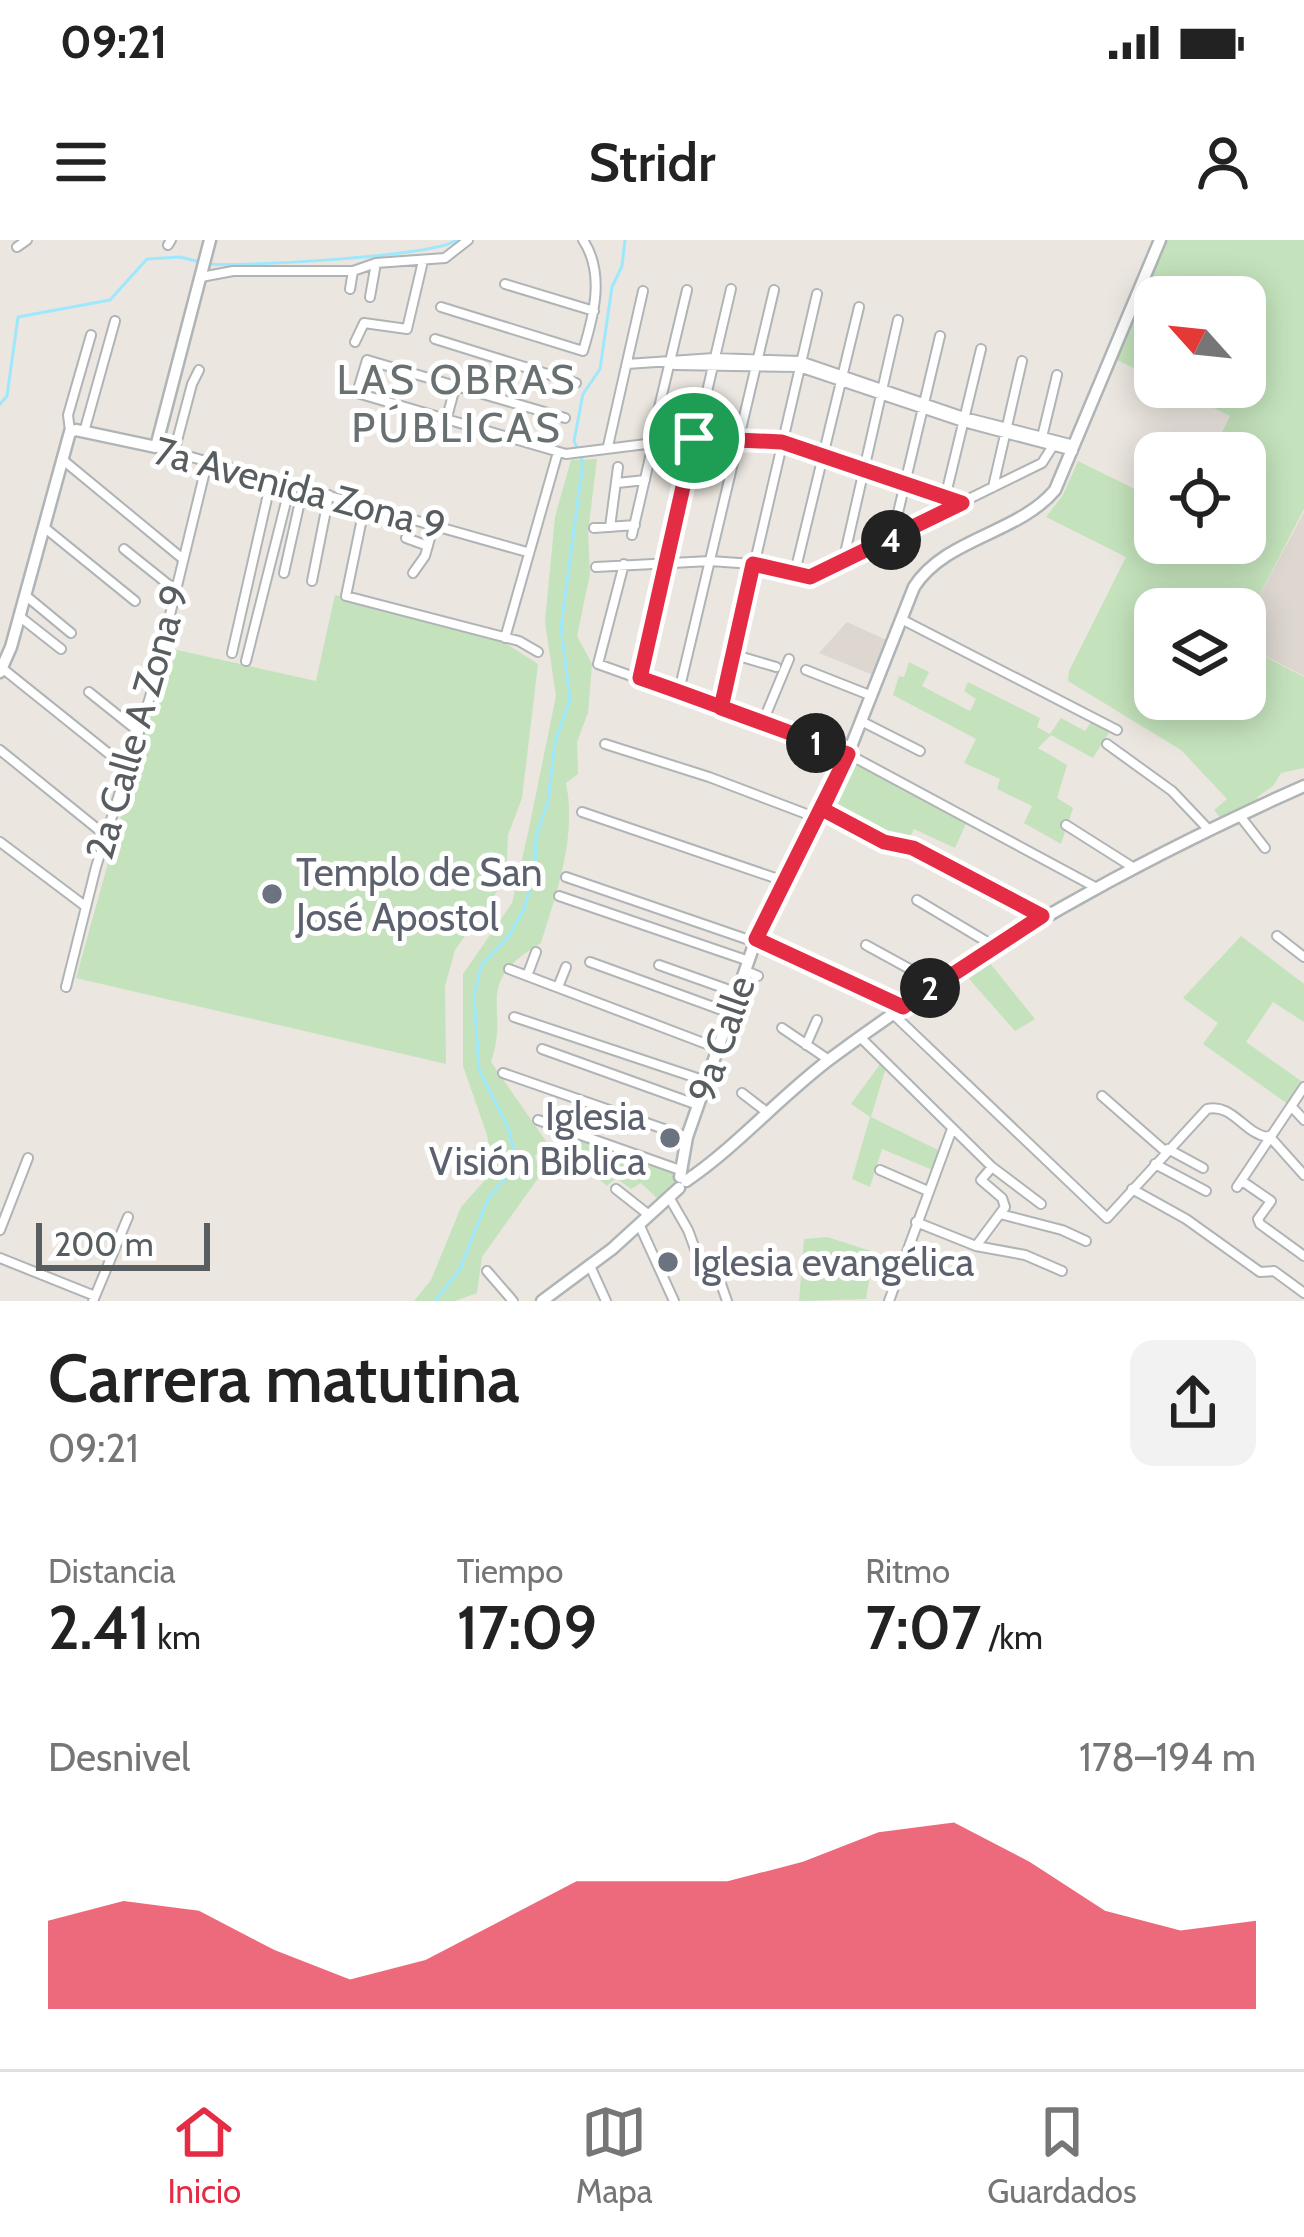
<!DOCTYPE html>
<html lang="es">
<head>
<meta charset="utf-8">
<style>
	body { margin:0; font-family:Cabin,sans-serif; background:#f2f2f2; color:#222; height:100vh; display:flex; flex-direction:column; font-size:45px; white-space:nowrap }
	* { box-sizing:border-box; margin:0 }
	p { font-size:39px; color:#767676 }
	.icon { flex:none; width:66px; height:66px; fill:none; stroke:currentColor; stroke-width:2; stroke-linecap:round; stroke-linejoin:round }
	.map { position:relative; height:1061px; overflow:hidden }
	.side { display:flex; flex-direction:column; background:#fff; flex:1 }
	.side>* { flex:none }
	.needle { width:78px; rotate:297deg }
	.tools { position:absolute; left:1134px; top:36px; display:grid; gap:24px }
	.tools a { display:grid; place-items:center; width:132px; height:132px; border-radius:24px; background:#fff; box-shadow:0 6px 30px #0003; font-size:60px }
	.scale { position:absolute; left:36px; bottom:30px; width:174px; box-sizing:border-box; padding-left:12px; border:6px solid #585e60; border-top:0; font-size:33px; line-height:42px; white-space:nowrap; color:#585e60; -webkit-text-stroke:9px #fff; paint-order:stroke }
	.pin { position:absolute; display:grid; place-items:center; width:102px; height:102px; color:#fff; margin:-51px; border:6px solid #fff; border-radius:50%; box-shadow:0 3px 12px #0007 }
	.km { position:absolute; width:60px; height:60px; margin:-30px; border-radius:50%; background:#222; color:#fff; font-size:33px; line-height:60px; text-align:center }
	.round { display:grid; place-items:center; flex:none; width:126px; height:126px; border-radius:24px; background:#f2f2f2 }
	.head { display:flex; align-items:center; justify-content:space-between; height:204px; padding:0 48px }
	h1 { font-size:66px; font-weight:600; line-height:90px }
	.stats { display:grid; grid-template-columns:repeat(3,1fr); gap:18px; height:204px; padding:12px 48px }
	.stats div { display:grid; align-content:center }
	.stats b { font-size:60px; font-weight:600 }
	.stats small { font-size:33px; font-weight:400 }
	.stats p { font-size:33px }
	.chart { height:336px; padding:24px 48px }
	.chart p { display:flex; justify-content:space-between }
	.chart svg { width:100%; height:216px; margin-top:12px; fill:#e42c45; opacity:.7 }
	.status { display:flex; justify-content:space-between; align-items:center; height:84px; padding:0 60px; background:#fff; direction:ltr }
	.status svg { height:33px; fill:currentColor }
	header { display:flex; justify-content:space-between; align-items:center; height:156px; padding:0 48px; background:#fff; font-size:54px; font-weight:600 }
	.tab-bar { display:flex; justify-content:space-around; align-items:center; height:168px; border-top:3px solid #e0e0e0; background:#fff; font-size:33px; color:#767676 }
	.tab-bar a { display:grid; justify-items:center; gap:6px }
	.tab-bar .current { color:#e42c45 }
	.map>svg:first-child { display:block }
	.education { fill:#ddd7d0 }
	.green { fill:#c4e3bc }
	.lines { fill:none; stroke-linecap:round; stroke-linejoin:round }
	.stream { stroke:#9ee8fd; stroke-width:3 }
	.street-casing { stroke:#b0b4b7; stroke-width:12 }
	.secondary-casing { stroke:#afb5b7; stroke-width:15 }
	.street { stroke:#fff; stroke-width:8 }
	.secondary { stroke:#fff; stroke-width:10 }
	.route-casing { stroke:#fff; stroke-width:24 }
	.route { stroke:#e42c45; stroke-width:15 }
	.worship-dot { fill:#6b7280; stroke:#fff; stroke-width:4.5 }
	.labels { text-anchor:middle; dominant-baseline:central; stroke-width:10; stroke-linejoin:round; paint-order:stroke }
	.street-label { font-size:39px; fill:#585e60; stroke:#fff }
	.worship-label { font-size:39px; fill:#5b616d; stroke:#fff; text-anchor:start }
	.neighbourhood-label { font-size:42px; letter-spacing:3px; fill:#697072; stroke:#fff }
</style>
</head>
<body>
<div class="status"><b>09:21</b><svg viewBox="0 0 49 12"><path d="M0 12V9h3v3zM5 12V6h3v6zM10 12V3h3v9zM15 12V0h3v12zM26 1h20v11H26zM47 4h2v5h-2z"/></svg></div>
<header><svg class="icon" aria-label="menu" viewBox="0 0 24 24"><path d="M4 6h16M4 12h16M4 18h16"/></svg>Stridr<svg class="icon" aria-label="person" viewBox="0 0 24 24"><circle cx="12" cy="8" r="4"/><path d="M4 21q1-7 8-7t8 7"/></svg></header>
<div class="map">
<svg width="1304" height="1061" viewBox="0 0 1304 1061">
	<rect width="100%" height="100%" fill="#ebe6df"/>
	<path class="education" d="M1304,272V436L1245,405V383Z
		M847,382L891,402L878,437L819,413Z"/>
	<path class="green" d="M1168,0H1304V269L1245,383V369H1155V459H1245V406L1304,437V528L1281,533L1273,546L1257,557L1260,563L1222,580L1214,570L1227,559L1181,510L1068,441L1069,431L1126,317L1046,277L1063,255L1078,221L1155,259V303H1245V213H1212L1230,176L1172,147H1245V57H1155V138L1115,119Z
		M597,219L588,292L590,334L577,396L592,424L588,473L577,502L578,534L566,543C577,596 557,652 541,703C470,745 511,764 491,822L548,904L535,916L541,934L482,1017L477,1053L455,1061H414L431,1040L461,967L493,931L487,895L463,826V734L512,663L528,593L556,456L545,382L555,277L571,220Z
		M335,355L499,399L538,424L522,558L508,595L506,639L455,710L445,746L446,824L76,738L168,408L316,441Z
		M909,422L929,432L922,446L970,471L976,459L964,451L968,442L1040,478L1037,487L1050,494L1061,478L1085,491L1092,481L1110,491L1093,518L1051,495L1038,508L1067,525L1057,558L1073,568L1061,604L1024,583L1032,566L997,549L1000,539L964,523L976,499L893,455L899,436L904,437Z
		M849,517L968,579L955,608L914,589L907,603L886,602L825,569Z
		M1241,696L1304,744V782L1273,762L1246,802L1304,843L1292,867L1203,804L1218,783L1183,758Z
		M985,717L1035,779L1015,791L963,732Z
		M883,820L887,824L871,877L942,912L935,931L882,909L870,947L852,939L870,877L851,864Z
		M582,898L675,931L673,949L660,961L641,943L631,949L616,938L607,946L575,919Z
		M827,997L874,1012L866,1059L799,1061L804,999Z"/>
	<g class="lines">
		<path class="stream" d="M209,24C242,27 439,16 456,0
			M0,164L7,156L18,77L110,60L147,19L180,17L200,22
			M435,1061L459,1031L488,959L512,930L514,912L508,887L479,830L474,755L481,726L509,696L525,667L535,624L536,596L548,562L555,502L570,460L561,387L583,222L574,201L583,154L600,129L612,47L622,26L625,0"/>
		<defs>
			<path id="street" d="M168,5L171,0
				M17,7L27,0
				M201,37L233,31H353L376,23L445,18L468,0
				M505,44L594,71
				M350,49L353,31
				M370,57L376,23
				M441,67L583,111C594,75 605,33 583,0
				M435,99L576,143
				M355,102L364,83L407,89L423,21
				M627,124L714,118L800,121L964,177L1074,205
				M675,125L799,127L963,182L1073,211
				M447,177L456,144
				M565,178L367,120L357,153L566,214L694,198L781,203L961,263
				M70,191L68,175L91,95
				M84,192L115,81
				M1042,197L1057,135
				M651,201L687,50
				M608,206L643,51
				M156,207L527,312
				M174,212L192,144L199,130
				M63,220L183,319
				M617,243L645,240
				M993,247L1022,121
				M945,258L981,109
				M365,264L346,356L519,401L538,412
				M610,287L618,227
				M45,288L135,361
				M594,288L635,285
				M632,295L654,200
				M406,298L428,306
				M892,298L940,96
				M124,309L174,349
				M843,322L898,80
				M624,324L598,424L848,514L1095,647
				M596,327L710,321L753,324L810,337L1042,223L1056,201
				M284,333L303,248
				M413,333L425,316L434,284
				M794,336L859,67
				M312,341L329,255
				M25,355L71,393
				M19,376L61,409
				M901,379L1117,490
				M505,398L558,212
				M232,413L271,241
				M732,414L776,427
				M246,421L290,246
				M2,428L118,521
				M806,430L872,456
				M640,438L731,49
				M679,451L774,50
				M89,452L139,492
				M721,468L817,54
				M861,481L920,511
				M762,484L789,419
				M605,504L709,537L817,578
				M1107,504L1172,551L1209,590
				M0,510L105,595
				M822,569L884,602L913,608L1042,677
				M582,572L784,641
				M1240,576L1265,608
				M1066,585L1134,628
				M0,602L85,666
				M566,637L755,702
				M559,656L749,721
				M917,660L994,706
				M1277,696L1304,717
				M756,699L901,767
				M866,705L937,744
				M590,722L730,773
				M659,725L738,753
				M509,729L717,808
				M746,731L758,736
				M527,736L536,712
				M66,747L96,627L150,457L206,227L212,220
				M558,747L566,727
				M893,774L1107,978L1207,869C1232,863 1244,893 1267,897
				M514,777L706,841
				M782,788L829,820
				M860,797L992,927L1041,964
				M806,805L817,780
				M542,809L698,865
				M503,833L687,897
				M742,853L768,873
				M1102,856L1166,912
				M1292,867L1304,880
				M538,880L680,930
				M1269,896L1304,935
				M1168,909L1203,928
				M1155,924L1206,951
				M880,930L928,951
				M1242,941L1271,961L1258,979L1260,984L1304,1016
				M1237,947L1304,847
				M616,949L649,975
				M1132,949L1186,979L1260,1032L1274,1031L1304,1053
				M669,957L688,990L708,1044L720,1041L727,1061
				M1000,974L1062,990L1086,1001
				M916,982L976,1006L1025,1015L1062,1031
				M639,984L674,1061
				M0,990L28,918
				M976,1006L1005,967L1002,958L981,940L992,927
				M0,1018L95,1056
				M590,1026L606,1061
				M702,1029L752,1022
				M487,1031L513,1061
				M93,1061L128,977
				M889,1061L952,889"/>
			<path id="secondary" d="M0,432L11,407L70,192L76,190L156,207L210,0
				M680,937L687,897L755,702L848,514L914,347C945,298 1018,294 1055,250L1160,0
				M686,941C739,905 782,854 834,816C983,706 1135,621 1304,546
				M542,1061L612,1009L679,948"/>
		</defs>
		<use href="#street" class="street-casing"/>
		<use href="#secondary" class="secondary-casing"/>
		<use href="#street" class="street"/>
		<use href="#secondary" class="secondary"/>
	</g>
	<g class="lines">
		<defs>
			<path id="route" d="M694,198L640,438C710,462 778,489 848,514L756,699L903,767L1042,676L913,608L884,602L822,569L848,514L721,468L753,324L810,337L962,263L782,202L694,198"/>
		</defs>
		<use href="#route" class="route-casing"/>
		<use href="#route" class="route"/>
	</g>
	<g class="worship-dot">
		<circle cx="272" cy="654" r="12"/>
		<circle cx="670" cy="898" r="12"/>
		<circle cx="668" cy="1022" r="12"/>
	</g>
	<g class="labels">
		<g class="street-label">
			<text transform="translate(300 248) rotate(15)">7a Avenida Zona 9</text>
			<text transform="translate(137 482) rotate(-74)">2a Calle A Zona 9</text>
			<text transform="translate(721 799) rotate(-71)">9a Calle</text>
		</g>
		<g class="worship-label">
			<text x="296" y="632">Templo de San<tspan x="296" dy="45">José Apostol</tspan></text>
			<text x="646" y="876" text-anchor="end">Iglesia<tspan x="646" dy="45">Visión Biblica</tspan></text>
			<text x="692" y="1022">Iglesia evangélica</text>
		</g>
		<g class="neighbourhood-label">
			<text x="457" y="139">LAS OBRAS<tspan x="457" dy="48">PÚBLICAS</tspan></text>
		</g>
	</g>
</svg>
<div class="tools">
<a><svg class="needle" viewBox="-14 -14 28 28"><path d="M0-13l5 13h-10z" fill="#e53935"/><path d="M0 13l5-13h-10z" fill="#767676"/></svg></a>
<a><svg class="icon" aria-label="locate" viewBox="0 0 24 24"><circle cx="12" cy="12" r="6"/><path d="M12 2v4M12 18v4M2 12h4M18 12h4"/></svg></a>
<a><svg class="icon" aria-label="layers" viewBox="0 0 24 24"><path d="M12 4l9 5-9 5-9-5zM3 14l9 5 9-5"/></svg></a>
</div>
<div class="scale">200 m</div>
<div class="pin" style="left:694px;top:198px;background:#1e9e55"><svg class="icon" aria-label="arrive" viewBox="0 0 24 24"><path d="M6 21V4h12l-3 4 3 4H6"/></svg></div>
<b class="km" style="left:816px;top:503px">1</b>
<b class="km" style="left:930px;top:748px">2</b>
<b class="km" style="left:891px;top:300px">4</b>
</div>
<section class="side">
<div class="head"><div><h1>Carrera matutina</h1><p>09:21</p></div><a class="round"><svg class="icon" aria-label="share" viewBox="0 0 24 24"><path d="M12 15V3M7 8l5-5 5 5M5 13v7h14v-7"/></svg></a></div>
<div class="stats">
<div><p>Distancia</p><b>2.41<small> km</small></b></div>
<div><p>Tiempo</p><b>17:09</b></div>
<div><p>Ritmo</p><b>7:07<small> /km</small></b></div>
</div>
<div class="chart"><p><span>Desnivel</span>178–194 m</p>
<svg viewBox="0 0 160 44" preserveAspectRatio="none"><path d="M0 44V26L10 22L20 24L30 32L40 38L50 34L60 26L70 18L80 18L90 18L100 14L110 8L120 6L130 14L140 24L150 28L160 26V44z"/></svg>
</div>
</section>
<nav class="tab-bar">
<a class="current"><svg class="icon" aria-label="home" viewBox="0 0 24 24"><path d="M3 11l9-7 9 7M6 9v11h12V9"/></svg>Inicio</a>
<a><svg class="icon" aria-label="map" viewBox="0 0 24 24"><path d="M3 6l6-2 6 2 6-2v14l-6 2-6-2-6 2zM9 4v14M15 6v14"/></svg>Mapa</a>
<a><svg class="icon" aria-label="saved" viewBox="0 0 24 24"><path d="M7 4h10v16l-5-4-5 4z"/></svg>Guardados</a>
</nav>
</body>
</html>
